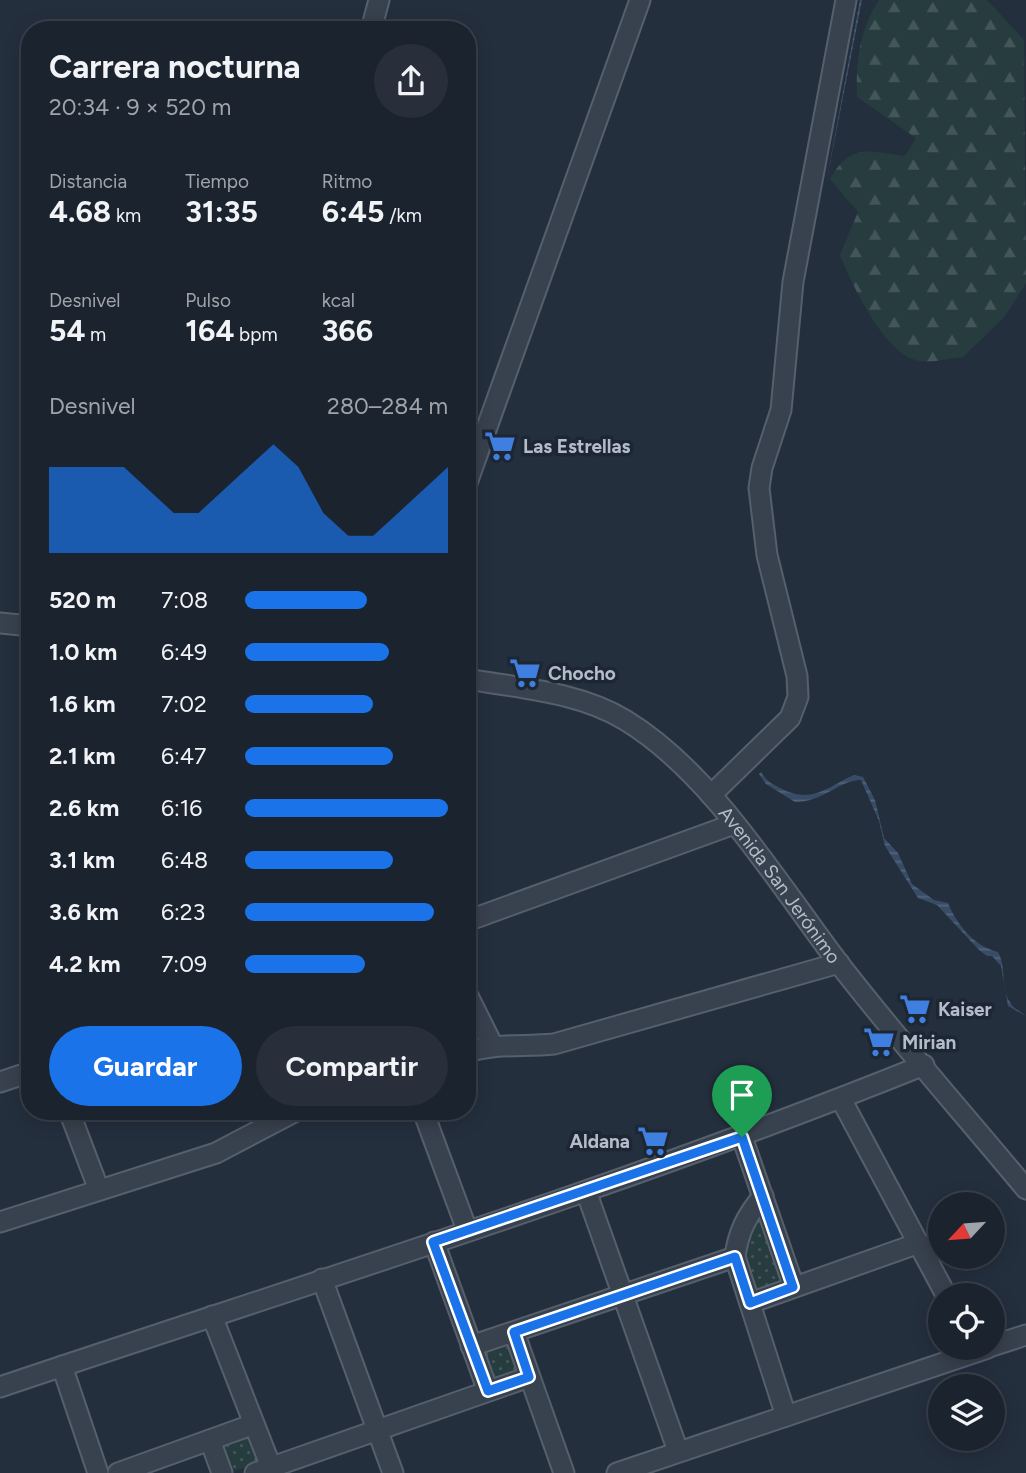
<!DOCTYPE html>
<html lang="es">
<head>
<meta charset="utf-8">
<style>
	body { margin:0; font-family:Figtree,sans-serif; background:#282f3a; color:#f1f3f6; height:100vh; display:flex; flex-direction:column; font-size:26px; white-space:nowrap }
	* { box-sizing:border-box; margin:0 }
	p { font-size:23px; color:#a0a4aa }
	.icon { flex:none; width:38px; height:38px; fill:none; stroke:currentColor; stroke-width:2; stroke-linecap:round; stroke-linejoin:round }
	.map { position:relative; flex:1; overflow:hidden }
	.side { position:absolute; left:21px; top:21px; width:455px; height:1099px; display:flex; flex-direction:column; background:#1b232e; border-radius:28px; box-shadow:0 4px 18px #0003,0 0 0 2px #39404a }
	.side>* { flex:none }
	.needle { width:46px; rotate:244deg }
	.fabs { position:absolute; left:928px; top:1192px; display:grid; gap:14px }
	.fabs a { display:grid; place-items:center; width:77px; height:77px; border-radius:50%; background:#1b232e; box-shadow:0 4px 18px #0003,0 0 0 2px #39404a; font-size:35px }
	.pin { position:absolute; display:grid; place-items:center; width:60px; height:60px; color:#fff; margin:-72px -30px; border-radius:50% 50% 50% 0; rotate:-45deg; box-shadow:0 0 7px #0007 }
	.pin .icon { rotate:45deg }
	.round { display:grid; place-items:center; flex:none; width:74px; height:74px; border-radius:37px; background:#282f3a }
	.summary { display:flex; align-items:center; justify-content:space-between; height:119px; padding:0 28px }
	h1 { font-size:32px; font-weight:700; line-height:52px }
	.metrics { display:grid; grid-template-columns:repeat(3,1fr); gap:10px; height:119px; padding:7px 28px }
	.metrics div { display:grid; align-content:center }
	.metrics b { font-size:30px; font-weight:700 }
	.metrics small { font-size:19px; font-weight:400 }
	.metrics p { font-size:19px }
	.chart { height:196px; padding:14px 28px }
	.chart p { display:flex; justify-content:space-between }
	.chart svg { width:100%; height:126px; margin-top:7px; fill:#1a73e8; opacity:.7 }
	.action { display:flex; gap:14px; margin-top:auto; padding:14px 28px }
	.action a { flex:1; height:80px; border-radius:42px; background:#1a73e8; color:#fff; font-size:28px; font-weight:700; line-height:80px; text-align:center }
	.action a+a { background:#282f3a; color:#f1f3f6 }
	ul { padding:0 28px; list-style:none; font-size:23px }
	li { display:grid; grid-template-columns:112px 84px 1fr; align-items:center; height:52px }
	li i { height:18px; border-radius:9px; background:#1a73e8 }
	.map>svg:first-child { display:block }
	.grass { fill:url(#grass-dots) }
	.forest { fill:url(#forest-firs) }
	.water { fill:url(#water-rules) }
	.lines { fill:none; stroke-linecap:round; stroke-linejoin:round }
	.minor-casing { stroke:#565f6c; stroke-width:23 }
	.minor { stroke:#38414e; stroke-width:19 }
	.route-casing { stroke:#fff; stroke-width:14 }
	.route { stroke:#1a73e8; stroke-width:9 }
	.labels { text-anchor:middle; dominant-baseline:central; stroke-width:7; stroke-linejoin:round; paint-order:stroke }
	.poi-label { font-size:19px; font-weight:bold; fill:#b4bcc9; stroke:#1d2633; text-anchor:start }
	.street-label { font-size:19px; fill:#b4bcc9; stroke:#1d2633 }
</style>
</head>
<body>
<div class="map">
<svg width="1026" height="1473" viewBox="0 0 1026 1473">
	<defs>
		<pattern id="grass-dots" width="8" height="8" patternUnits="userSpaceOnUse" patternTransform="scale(1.75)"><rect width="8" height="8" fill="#263c3f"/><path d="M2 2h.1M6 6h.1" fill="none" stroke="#435659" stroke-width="1.8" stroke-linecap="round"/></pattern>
		<pattern id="forest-firs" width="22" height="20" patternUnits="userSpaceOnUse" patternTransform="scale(1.75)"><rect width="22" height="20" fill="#263c3f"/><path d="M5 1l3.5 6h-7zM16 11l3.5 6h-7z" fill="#435659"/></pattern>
		<pattern id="water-rules" width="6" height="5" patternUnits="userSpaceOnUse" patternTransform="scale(1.75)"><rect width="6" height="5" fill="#394c67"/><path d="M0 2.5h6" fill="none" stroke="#53647b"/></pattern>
	</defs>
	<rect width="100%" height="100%" fill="#242f3e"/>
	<path class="grass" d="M758,1212L784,1283L757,1294L742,1255Z
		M510,1339L522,1371L495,1384L481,1349Z
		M249,1433L260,1463L228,1473L219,1444Z"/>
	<path class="forest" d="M879,0H987L1024,40L1026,283L1005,316L963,357C950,358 933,363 920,361C885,356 852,284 840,255L858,212L830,179C851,143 868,151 905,156L916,138L857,97C856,60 859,31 879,0Z"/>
	<path class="water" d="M860,0H862L825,189Z
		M761,772C767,782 772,784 782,789C813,804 827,787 854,775L863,777L875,800L884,838L898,853L912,884L934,900L948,903C957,925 974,946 998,952C1007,968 1000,987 1010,1002C1014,1010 1022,1012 1026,1016L1008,1006L1001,966L992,956H987L979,950L937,905L918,898L885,846L879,821L861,780C839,780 824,802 795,802L766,784L759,774Z"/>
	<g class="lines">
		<defs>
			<g id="minor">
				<path d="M371,30L379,0"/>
				<path d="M467,483L640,0"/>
				<path d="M0,623L30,626"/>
				<path id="s1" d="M467,679C519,688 579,692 625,720C710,771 777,882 837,961C897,1039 963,1113 1026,1189"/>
				<path d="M711,795L790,718L798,697L797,676L767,555L759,488L762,468L781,410L793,282L846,0"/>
				<path d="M467,921L734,824"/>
				<path d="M467,994L492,1044"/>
				<path d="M467,1052C497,1043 524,1047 554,1044L839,963"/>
				<path d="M0,1082L30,1072"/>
				<path d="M841,1099L946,1295"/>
				<path d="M69,1111L99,1190"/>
				<path d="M423,1111L467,1230"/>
				<path d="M742,1137L794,1287"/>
				<path d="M586,1191L678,1451"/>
				<path d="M763,1196C747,1215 738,1232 735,1257L786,1416"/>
				<path d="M0,1222L216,1153L296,1111"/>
				<path d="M434,1242L488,1391"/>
				<path d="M322,1279L393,1473"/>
				<path d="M750,1303L919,1243"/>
				<path d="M212,1316L271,1467"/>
				<path d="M514,1332L564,1473"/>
				<path d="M471,1346L735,1257"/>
				<path d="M992,1346L1026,1335"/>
				<path d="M62,1366L98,1473"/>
				<path d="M0,1387C309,1283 621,1187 924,1065"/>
				<path d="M210,1440L222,1473"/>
				<path d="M118,1473L254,1424"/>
				<path d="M255,1473L529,1377"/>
				<path d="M617,1473L988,1348"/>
			</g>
		</defs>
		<use href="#minor" class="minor-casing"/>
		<use href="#minor" class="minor"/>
	</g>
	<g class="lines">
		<defs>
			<path id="route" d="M742,1137L793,1287L750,1303L735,1257L514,1332L529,1377L488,1391L433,1242Z"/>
		</defs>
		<use href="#route" class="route-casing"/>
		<use href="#route" class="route"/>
	</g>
	<defs>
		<symbol id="supermarket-bare" viewBox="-9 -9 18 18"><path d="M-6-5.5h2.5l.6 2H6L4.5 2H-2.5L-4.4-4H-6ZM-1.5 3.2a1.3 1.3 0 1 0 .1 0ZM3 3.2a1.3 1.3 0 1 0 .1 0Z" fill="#3f7fe0" stroke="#1d2633" stroke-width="2.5" paint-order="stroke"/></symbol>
	</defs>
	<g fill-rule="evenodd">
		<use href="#supermarket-bare" x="478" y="424" width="44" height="44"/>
		<use href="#supermarket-bare" x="503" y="651" width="44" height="44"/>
		<use href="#supermarket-bare" x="893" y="987" width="44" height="44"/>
		<use href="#supermarket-bare" x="857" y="1020" width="44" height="44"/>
		<use href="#supermarket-bare" x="631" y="1119" width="44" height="44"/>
	</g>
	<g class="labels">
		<g class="poi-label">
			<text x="523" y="446">Las Estrellas</text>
			<text x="548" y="673">Chocho</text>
			<text x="938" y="1009">Kaiser</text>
			<text x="902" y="1042">Mirian</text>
			<text x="630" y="1141" text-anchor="end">Aldana</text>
		</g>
		<g class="street-label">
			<text stroke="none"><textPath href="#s1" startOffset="392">Avenida San Jerónimo</textPath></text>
		</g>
	</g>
</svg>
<div class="fabs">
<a><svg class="needle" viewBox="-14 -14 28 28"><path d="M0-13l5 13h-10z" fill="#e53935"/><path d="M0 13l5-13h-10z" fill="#a0a4aa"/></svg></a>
<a><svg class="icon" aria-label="locate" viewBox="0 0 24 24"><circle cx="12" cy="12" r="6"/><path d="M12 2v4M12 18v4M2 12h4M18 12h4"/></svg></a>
<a><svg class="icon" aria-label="layers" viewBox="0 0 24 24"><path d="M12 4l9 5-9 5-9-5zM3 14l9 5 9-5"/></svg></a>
</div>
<div class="pin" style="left:742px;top:1137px;background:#1e9e55"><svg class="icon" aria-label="arrive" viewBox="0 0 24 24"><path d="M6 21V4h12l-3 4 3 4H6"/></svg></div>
<section class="side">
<div class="summary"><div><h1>Carrera nocturna</h1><p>20:34 · 9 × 520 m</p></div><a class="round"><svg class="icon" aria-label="share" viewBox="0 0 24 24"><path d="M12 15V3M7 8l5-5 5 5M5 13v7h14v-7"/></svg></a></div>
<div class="metrics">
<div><p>Distancia</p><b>4.68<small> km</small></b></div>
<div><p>Tiempo</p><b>31:35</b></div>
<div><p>Ritmo</p><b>6:45<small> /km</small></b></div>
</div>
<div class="metrics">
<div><p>Desnivel</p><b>54<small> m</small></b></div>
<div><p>Pulso</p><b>164<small> bpm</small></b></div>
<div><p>kcal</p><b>366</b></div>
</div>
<div class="chart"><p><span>Desnivel</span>280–284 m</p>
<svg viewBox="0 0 160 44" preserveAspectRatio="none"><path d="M0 44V14L10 14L20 14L30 14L40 22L50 30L60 30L70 22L80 14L90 6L100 14L110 30L120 38L130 38L140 30L150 22L160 14V44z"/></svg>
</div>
<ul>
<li><b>520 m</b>7:08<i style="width:60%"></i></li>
<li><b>1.0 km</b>6:49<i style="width:71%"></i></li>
<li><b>1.6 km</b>7:02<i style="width:63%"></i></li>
<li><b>2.1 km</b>6:47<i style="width:73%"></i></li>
<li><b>2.6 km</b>6:16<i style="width:100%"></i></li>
<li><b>3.1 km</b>6:48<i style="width:73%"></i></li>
<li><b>3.6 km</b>6:23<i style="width:93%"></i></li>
<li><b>4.2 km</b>7:09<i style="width:59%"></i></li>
</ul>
<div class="action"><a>Guardar</a><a>Compartir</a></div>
</section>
</div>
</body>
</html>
